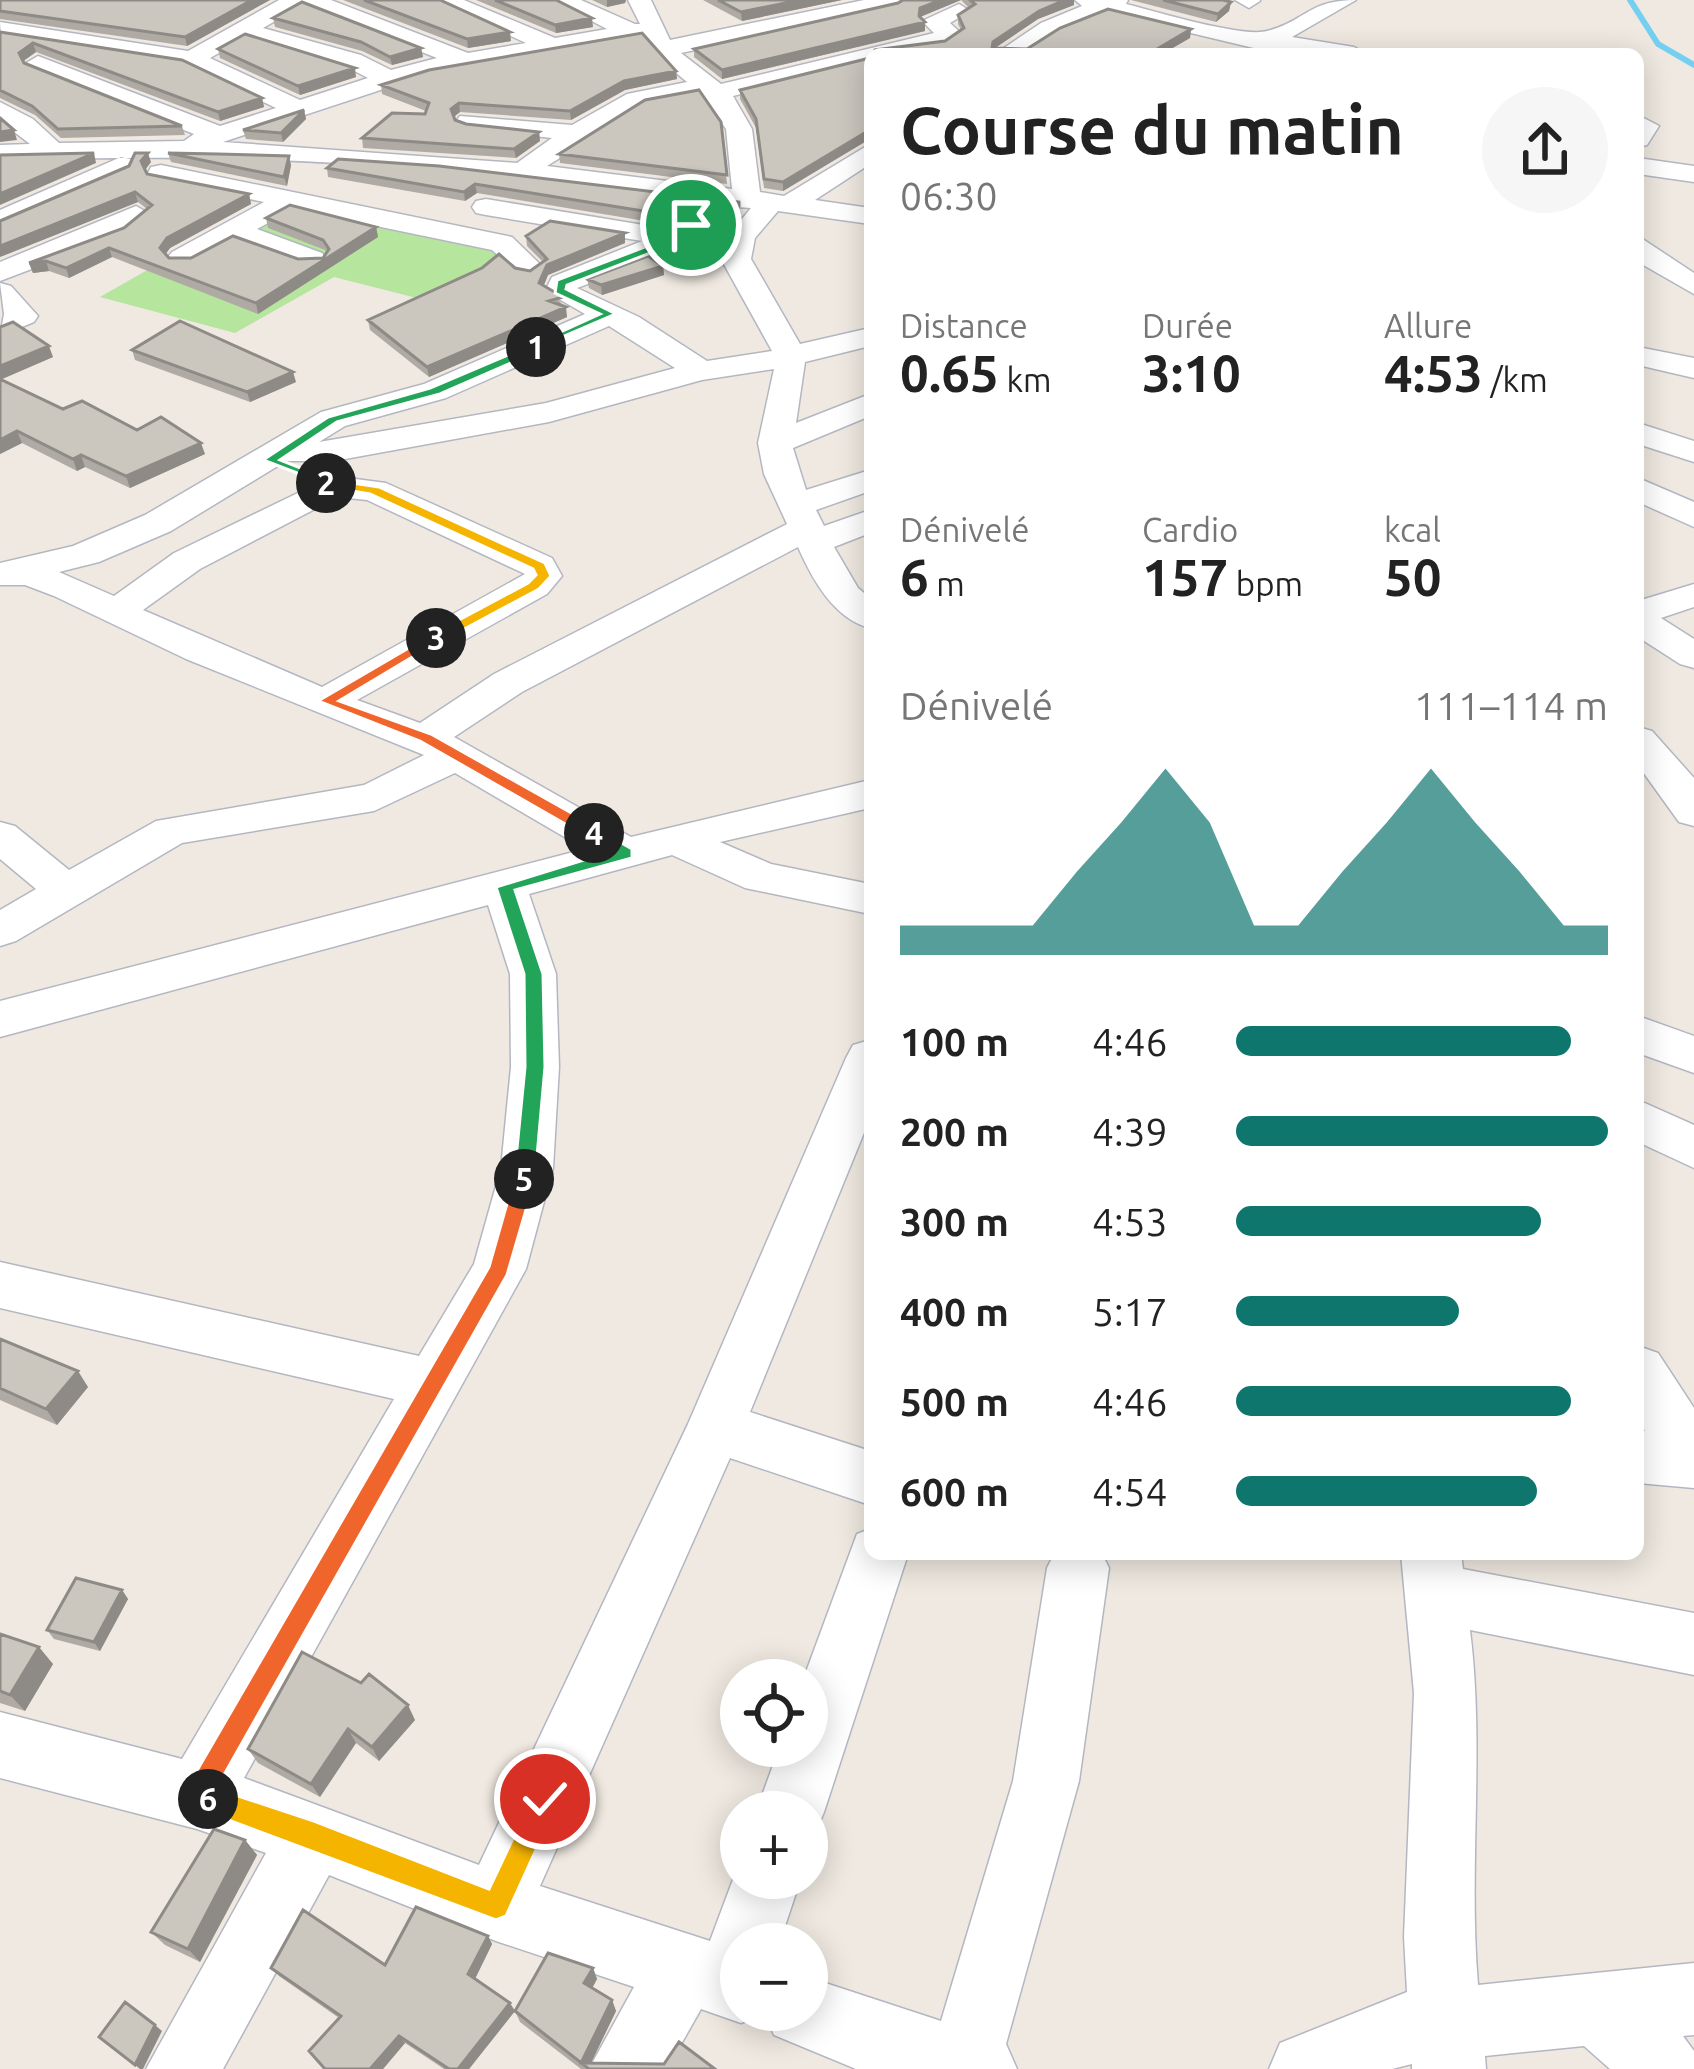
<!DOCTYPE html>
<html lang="fr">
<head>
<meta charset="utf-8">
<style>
	body { margin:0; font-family:Ubuntu,sans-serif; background:#f6f6f6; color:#222; height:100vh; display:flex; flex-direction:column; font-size:45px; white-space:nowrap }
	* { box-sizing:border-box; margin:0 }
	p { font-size:39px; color:#767676 }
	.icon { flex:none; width:66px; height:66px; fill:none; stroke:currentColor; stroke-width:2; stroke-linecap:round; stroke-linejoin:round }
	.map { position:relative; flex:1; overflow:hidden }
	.side { position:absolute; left:864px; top:48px; width:780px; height:1512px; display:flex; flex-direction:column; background:#fff; border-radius:18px; box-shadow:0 6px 30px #0003 }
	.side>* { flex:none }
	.tools { position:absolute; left:720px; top:1659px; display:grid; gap:24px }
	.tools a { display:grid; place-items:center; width:108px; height:108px; border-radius:50%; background:#fff; box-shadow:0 6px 30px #0003; font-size:60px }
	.pin { position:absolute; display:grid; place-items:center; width:102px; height:102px; color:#fff; margin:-51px; border:6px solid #fff; border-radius:50%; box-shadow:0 3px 12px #0007 }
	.km { position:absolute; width:60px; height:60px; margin:-30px; border-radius:50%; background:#222; color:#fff; font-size:33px; line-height:60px; text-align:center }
	.round { display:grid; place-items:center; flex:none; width:126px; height:126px; border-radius:63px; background:#f6f6f6 }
	.summary { display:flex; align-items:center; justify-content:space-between; height:204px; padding:0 36px }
	h1 { font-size:66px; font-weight:700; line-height:90px }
	.metrics { display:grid; grid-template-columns:repeat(3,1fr); gap:18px; height:204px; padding:12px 36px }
	.metrics div { display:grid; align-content:center }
	.metrics b { font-size:51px; font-weight:700 }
	.metrics small { font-size:33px; font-weight:400 }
	.metrics p { font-size:33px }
	.chart { height:336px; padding:24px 36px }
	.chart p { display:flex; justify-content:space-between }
	.chart svg { width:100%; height:216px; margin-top:12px; fill:#0f766e; opacity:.7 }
	ul { padding:0 36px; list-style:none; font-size:39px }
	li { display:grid; grid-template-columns:192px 144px 1fr; align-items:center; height:90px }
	li i { height:30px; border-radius:15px; background:#0f766e }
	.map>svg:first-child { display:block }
	.green { fill:#b6e59e }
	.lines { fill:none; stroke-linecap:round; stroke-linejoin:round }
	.stream { stroke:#75cff0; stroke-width:6 }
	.minor-casing { stroke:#b4b7c1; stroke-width:3 }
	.minor { fill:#fff; fill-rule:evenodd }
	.wall { fill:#afaba4 }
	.shaded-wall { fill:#8e8b86 }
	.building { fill:#cbc7bf; stroke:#8e8b86; stroke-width:3 }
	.split-1 { fill:#22a559; stroke:#fff; stroke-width:3 }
	.split-2 { fill:#22a559; stroke:#fff; stroke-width:3 }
	.split-3 { fill:#f5b400; stroke:#fff; stroke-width:3 }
	.split-4 { fill:#f0652b; stroke:#fff; stroke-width:3 }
	.split-5 { fill:#22a559; stroke:#fff; stroke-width:3 }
	.split-6 { fill:#f0652b; stroke:#fff; stroke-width:3 }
	.split-7 { fill:#f5b400; stroke:#fff; stroke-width:3 }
</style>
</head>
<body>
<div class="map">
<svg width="1694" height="2069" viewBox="0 0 1694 2069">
	<rect width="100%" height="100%" fill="#efe9e1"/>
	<path class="green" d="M272,199L527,250L444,305L334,277L235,333L100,297Z"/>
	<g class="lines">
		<path class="stream" d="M1630,0L1658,44L1694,65"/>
		<defs>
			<path id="minor" d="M279,0H331L468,53L526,43L433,0H464L555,38L607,29L551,0H581L635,24H640L628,0H651L670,40L864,0H908L897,7L681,53L721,84L934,33L922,21L959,4L970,11L950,23L961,33C943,55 897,54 870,54V62L733,96L752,129L760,192L784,196L870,144V164L815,200L870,208V224L778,211L755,238L751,259L800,344L870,328V346L805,362L796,423L870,394V416L793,448L806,490L870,470V491L816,510L824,526L870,510V533L834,547L858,588L870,598V628C834,619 812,579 798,547L522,692L454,737L631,837L870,780V808L720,842L771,864L870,884V914L745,888L672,855L529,894L556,974L559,1067L553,1168L526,1269L244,1778L479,1865L688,1424L846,1058L853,1045L870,1040V1118L750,1412L870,1451V1505L730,1458L540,1886L710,1941L741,1858V1878H801L779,1944H741V2010H807V1977L941,2021L1013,1781L1047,1568L1054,1554H1102L1109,1568L1079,1781L1006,2044L1017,2069H856L774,2035L764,2013L741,2023L701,2009L667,2069H589L634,1987L496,1941L329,1875L223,2069H146L266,1853L197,1829L0,1778V1712L182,1759L394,1399L0,1308V1262L419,1356L474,1264L501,1168L511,1067L510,974L488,905L0,1037V1001L585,849L455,773L374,811L182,843L16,941L0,946V910L36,889L0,859V822L15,826L69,870L156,821L364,785L424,755L186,659L54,596L25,585H0V563L73,546L145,515L321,412L424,384L585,314L545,291L552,277L642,241L486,215L476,213L472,207L476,201L486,199L680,231L684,237C658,263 612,274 577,288L639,317L707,361L772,351L721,259L727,237L751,208C648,202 544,181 441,171C294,157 147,155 0,161V145L30,144L0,121V102L33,119L59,143L184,141L194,134L29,68L26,63L38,56L220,126L276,108L186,65L1,36L0,22L188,51ZM303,5L437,58L391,70L361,55L263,28ZM645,37L662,61L687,82L627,94L572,125L460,116L456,121L460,126L469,129L552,138L517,163L223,142L429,74ZM246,38L343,65L368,78L300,100L210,58ZM702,94L726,129L732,189L547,166L644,105ZM609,326L675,368L546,403L319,442L345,426L446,398ZM774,369L758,443L764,474L787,524L494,674L420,723L357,700L547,594L562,576L552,558L386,483L333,476L174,553L114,596L59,572L99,562L171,531L286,461H334L549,422L702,380ZM338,497L367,500L525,574L322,687L143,610L200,569Z
				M1075,0H1128L1126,4C1155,11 1242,38 1267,31C1306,21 1308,0 1356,0L1292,37L1354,47L1366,54L1262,50L1107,13L1057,33L1024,54H995L1041,23L1082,6Z
				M1235,0H1260V1L1249,8Z
				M1638,115L1659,126L1647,145L1638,147Z
				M121,157L130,159L134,165L130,171L0,228V210Z
				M1638,158L1694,166V182L1638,174Z
				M161,165L512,237L544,268L529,277L519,274L492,250L294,209L257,229L322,253L327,259L322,265H302L235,241L192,264H172L167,258L172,252L264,202L151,179L148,173L151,167Z
				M136,206L150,214L124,234L0,281V262Z
				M1638,236L1694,273V294L1638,262Z
				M0,283L11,286L38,316L34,322L0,336L4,314Z
				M1638,347L1694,358V378L1638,365Z
				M1638,423L1694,441V462L1638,444Z
				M1638,478L1694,502V527L1638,502Z
				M1694,584V607L1661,618L1694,639V668L1680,664L1638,637V601Z
				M1638,727L1652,731L1694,778V826L1679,822L1638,765Z
				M1638,1016L1694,1036V1073L1638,1053Z
				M1638,1100L1694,1125V1168L1638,1142Z
				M1638,1346L1658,1353L1694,1408V1488L1638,1483V1431H1645L1638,1419Z
				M870,1529V1554H908L824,1812L814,1836L807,1838V1812H756L780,1746H807V1680H803L857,1534Z
				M1401,1554H1461L1463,1569L1694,1613V1675L1470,1630C1485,1748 1468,1867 1478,1985L1694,1963V2035L1683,2036L1694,2051V2069H1610L1584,2046L1485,2056L1486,2069H1412V2064L1392,2069H1269L1280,2043L1407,1992L1404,1937L1414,1693Z"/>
		</defs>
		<use href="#minor" class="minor-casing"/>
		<use href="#minor" class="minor"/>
	</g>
	<path class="wall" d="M0,0H270L187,46L0,19Z
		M343,0H440L511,41L468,48Z
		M476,0H556L593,27L556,33Z
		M592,0H626L625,3L607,7Z
		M703,0H842L742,21Z
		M903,0H1074V5L1038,19L995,48L1027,49L1191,29L1190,38L1162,54H873L945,41L961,30L958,24V15L969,8L961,0L920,17L925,22V31L722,79L694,57V49L898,3Z
		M1131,0H1223L1231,2L1229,11L1216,22Z
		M273,18L421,48L423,57L392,65L362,51L275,27Z
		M0,32L262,98L264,107L220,121L36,52L23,61L24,63L182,126L185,135L61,138L35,115L0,98Z
		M218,49L356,77L300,95L220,58Z
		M870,58V141L868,140L783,191L764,188L756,128L740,99V90Z
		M676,71L677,79L625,90L571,120L460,112L454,117L455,120L466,124L539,132L540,141L516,158L363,148L362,138L425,114L426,111L382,94L381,85Z
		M304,110L306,119L283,142L246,139L243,130Z
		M721,122L727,184L560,163L559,154Z
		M168,153L291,165L287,186L171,162Z
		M151,162L145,170L147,174L249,194L251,204L170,248L165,254L169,258L298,259L323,258L327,252L325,250L268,228L266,218L376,227L378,237L258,314L112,257L69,278L49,271L33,273L29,263L124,228L147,209L138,202L0,257Z
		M327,168L739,202V215L724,234L718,252H673L672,242L684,231L681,227L477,193L465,201L328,177Z
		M526,236L625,243L548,275L544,285L564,306L567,317L429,377L370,330L368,320L515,268L530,271L543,262L527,246Z
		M663,266L664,275L602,295L589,288L587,279Z
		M0,327L53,357L1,379L63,409L137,430L205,454L130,488L85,467L77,471L22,443L0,454Z
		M132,350L296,382L250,402L135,360Z
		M0,1339L88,1387L57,1425L0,1400Z
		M122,1590L128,1599L100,1651L54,1639L47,1630Z
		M0,1634L53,1664L25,1711L0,1703Z
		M302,1652L415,1720L379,1761L356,1743L320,1797L258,1763L248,1749Z
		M245,1840L257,1855L200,1962L165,1945L151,1932Z
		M488,1936L492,1944L475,1979L515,2011L469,2069H444L405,2043L383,2069H325L339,2018L279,1976L271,1968L385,1965Z
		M593,1968L597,1979L592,1988L612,2000L616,2011L591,2063L715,2069H581L520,2022L515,2011Z"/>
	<path class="shaded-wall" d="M252,0H270L187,46L185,37Z
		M607,0H626L625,3L607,7Z
		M801,0H842L742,21L741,12Z
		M941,0H961L920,17L925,22V31L722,79V70L920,8Z
		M1065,0H1074V5L1038,19L992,50L993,42L1039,11Z
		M1231,2L1229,11L1216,22L1218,14Z
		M592,18L593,27L556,33L555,25Z
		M1191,29L1190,38L1162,54L1152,52Z
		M510,32L511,41L468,48L467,39Z
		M33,43L36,52L22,62L19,53Z
		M421,48L423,57L392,65L390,57Z
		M355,68L356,77L300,95L298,86Z
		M676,71L677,79L625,90L571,120L570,111L624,81Z
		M262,98L264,107L220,121L218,112Z
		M459,103L460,112L452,118L451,109Z
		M304,110L306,119L283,142L281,133Z
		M14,130L17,140L0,142V132Z
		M868,131V140L783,191V182Z
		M539,132L540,141L516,158L514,149Z
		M94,153L96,163L0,205V194Z
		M148,153L151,162L144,171L141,161Z
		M289,156L291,165L287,186L284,177Z
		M475,184L477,193L465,201L464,192Z
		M135,192L138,202L0,257V246Z
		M249,194L251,204L170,248L163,258L160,248L167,238Z
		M739,206V215L724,234L718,252V242L723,225Z
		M376,227L378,237L258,314L256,303Z
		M625,233V243L548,275L541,292L539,283L547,265Z
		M109,248L112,257L69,278L66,268Z
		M46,261L49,271L33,273L29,263Z
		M663,266L664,275L602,295L601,285Z
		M566,307L567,317L429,377L427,367Z
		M49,346L53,357L0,380V366Z
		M293,372L296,382L250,402L247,392Z
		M17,431L22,443L0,454V440Z
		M201,443L205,454L130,488L126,476Z
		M81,455L85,467L77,471L73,459Z
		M78,1371L88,1387L57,1425L46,1409Z
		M122,1590L128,1599L100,1651L94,1642Z
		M39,1647L53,1664L25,1711L10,1695Z
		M408,1705L415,1720L379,1761L372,1747Z
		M348,1729L356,1743L320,1797L311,1784Z
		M245,1840L257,1855L200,1962L188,1949Z
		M488,1936L492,1944L473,1983L468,1974Z
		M593,1968L597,1979L589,1994L584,1983Z
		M612,2000L616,2011L588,2069L581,2063Z
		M510,2003L515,2011L469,2069H458Z
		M155,2025L162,2031L143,2069H140L135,2065Z
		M399,2036L405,2043L383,2069H370Z"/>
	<path class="building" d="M0,0H252L185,37L0,11Z
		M364,0H440L510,32L467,39Z
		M495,0H556L592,18L555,25Z
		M718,0H801L741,12Z
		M903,0H941L920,8L919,16L925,22L722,70L694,49L898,3Z
		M970,0H1065L1039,11L993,42L992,48L1027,49L1060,28L1108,9L1191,29L1152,52L1161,54H873L875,50L945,41L964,28L958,15L975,4Z
		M1163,0H1223L1231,2L1218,14Z
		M302,2L421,48L390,57L361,42L273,18Z
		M0,32L182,60L262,98L218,112L33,43L19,53L24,63L182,126L58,129L32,106L0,90Z
		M642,33L676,71L624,81L570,111L459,103L451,109L455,120L466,124L539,132L514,149L362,138L392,113L425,114L429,103L381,85L429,70Z
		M245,34L355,68L298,86L218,49Z
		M870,58V132L868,131L783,182L764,179L756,119L740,90Z
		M699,90L721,122L727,175L559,154L645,100Z
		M304,110L281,133L243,130Z
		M0,118L14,130L0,132Z
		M94,153L0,194V155Z
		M135,153H148L141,161L147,174L249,194L167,238L160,248L169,258H191L233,236L298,259L323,258L329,249L323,240L266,218L290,205L376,227L256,303L109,248L66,268L46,261L29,263L124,228L152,205L135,192L0,246V221L129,166Z
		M168,153L218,154L289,156L284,177Z
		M338,159L439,166L739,202V206L723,225L718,242H672L688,228L680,217L475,184L464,192L327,168Z
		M550,221L625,233L547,265L539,283L563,297L549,301L566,307L427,367L368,320L482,268L499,254L515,268L530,271L547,259L526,236Z
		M648,256L663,266L601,285L587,279Z
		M180,321L293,372L247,392L132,350Z
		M13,322L49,346L0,366V327Z
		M0,379L63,409L82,401L137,430L161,417L201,443L126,476L81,455L73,459L17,431L0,440Z
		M0,1339L78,1371L46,1409L0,1388Z
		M76,1578L122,1590L94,1642L47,1630Z
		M0,1634L39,1647L10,1695L0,1691Z
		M302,1652L361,1683L369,1674L408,1705L372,1747L348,1729L311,1784L248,1749Z
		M214,1829L245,1840L188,1949L151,1932Z
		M416,1907L488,1936L468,1974L510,2003L458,2069H449L399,2036L370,2069H325L309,2051L341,2016L271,1968L303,1910L385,1965Z
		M548,1953L593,1968L584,1983L612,2000L581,2063L664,2064L679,2042L715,2069H589L515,2011Z
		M125,2002L155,2025L135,2065L99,2037Z"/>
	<path class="split-1" d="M691,221L695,227L653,252L567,285L566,289L616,314L532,350V345L600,314L555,293L557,280L645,247Z"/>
	<path class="split-2" d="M536,343L541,350L440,394L337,422L280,460L331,480V486L263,460L328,417L430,388Z"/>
	<path class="split-3" d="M326,479L379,487L545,563L551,576L539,589L442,641H431V635L528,583L536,575L533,569L370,494L321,486Z"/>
	<path class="split-4" d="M431,635L444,638L339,701L431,734L600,829V837H588L420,741L318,701Z"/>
	<path class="split-5" d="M594,827L632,849V858L515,890L543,974L545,1067L535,1179L524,1187L514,1179L525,1067L524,974L496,887L610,852L585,833Z"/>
	<path class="split-6" d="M524,1171L535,1179L507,1275L216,1789L222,1799L218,1809L208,1813L188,1805L184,1796L188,1786L489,1267L514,1179Z"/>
	<path class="split-7" d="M208,1786L314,1821L489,1889L536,1790L545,1786L555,1790L559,1799L506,1916L496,1920L199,1809L195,1799L199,1790Z"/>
</svg>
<div class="tools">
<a><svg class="icon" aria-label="locate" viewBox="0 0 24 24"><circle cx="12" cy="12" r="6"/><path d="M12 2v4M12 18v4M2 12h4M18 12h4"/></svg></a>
<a>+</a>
<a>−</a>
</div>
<div class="pin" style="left:691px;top:225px;background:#1e9e55"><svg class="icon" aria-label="arrive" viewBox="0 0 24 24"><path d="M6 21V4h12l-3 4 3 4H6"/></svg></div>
<div class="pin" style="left:545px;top:1799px;background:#d93025"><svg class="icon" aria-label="check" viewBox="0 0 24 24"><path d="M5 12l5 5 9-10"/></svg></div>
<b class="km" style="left:536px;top:347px">1</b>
<b class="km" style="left:326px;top:483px">2</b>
<b class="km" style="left:436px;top:638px">3</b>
<b class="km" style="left:594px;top:833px">4</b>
<b class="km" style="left:524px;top:1179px">5</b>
<b class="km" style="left:208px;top:1799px">6</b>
<section class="side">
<div class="summary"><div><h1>Course du matin</h1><p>06:30</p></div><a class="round"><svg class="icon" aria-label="share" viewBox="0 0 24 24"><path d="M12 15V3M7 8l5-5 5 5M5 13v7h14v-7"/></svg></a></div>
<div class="metrics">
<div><p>Distance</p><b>0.65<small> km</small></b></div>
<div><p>Durée</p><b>3:10</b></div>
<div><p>Allure</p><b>4:53<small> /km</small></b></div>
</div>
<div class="metrics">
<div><p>Dénivelé</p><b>6<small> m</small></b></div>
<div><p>Cardio</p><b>157<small> bpm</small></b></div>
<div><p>kcal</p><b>50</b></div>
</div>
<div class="chart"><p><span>Dénivelé</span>111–114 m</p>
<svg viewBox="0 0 160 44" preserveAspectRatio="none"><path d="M0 44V38L10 38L20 38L30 38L40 27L50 17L60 6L70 17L80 38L90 38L100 27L110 17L120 6L130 17L140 27L150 38L160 38V44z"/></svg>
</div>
<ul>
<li><b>100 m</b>4:46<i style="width:90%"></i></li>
<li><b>200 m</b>4:39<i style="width:100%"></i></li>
<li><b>300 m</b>4:53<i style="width:82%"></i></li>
<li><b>400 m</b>5:17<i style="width:60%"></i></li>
<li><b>500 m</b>4:46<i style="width:90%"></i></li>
<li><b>600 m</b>4:54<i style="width:81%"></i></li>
</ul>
</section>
</div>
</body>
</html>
